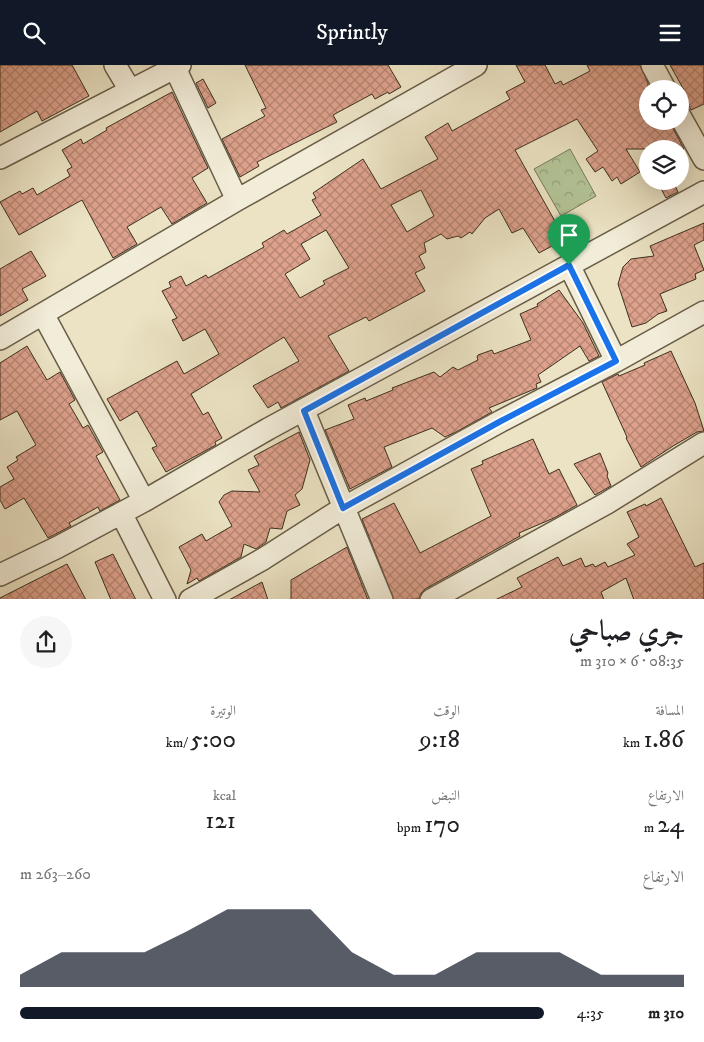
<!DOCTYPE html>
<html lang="ar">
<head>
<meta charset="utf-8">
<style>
	body { margin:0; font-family:"IM FELL DW Pica",Amiri,serif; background:#f6f6f6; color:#202124; direction:rtl; height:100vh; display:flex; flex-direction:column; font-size:19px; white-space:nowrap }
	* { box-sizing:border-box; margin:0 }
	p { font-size:16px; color:#757577 }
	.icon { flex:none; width:28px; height:28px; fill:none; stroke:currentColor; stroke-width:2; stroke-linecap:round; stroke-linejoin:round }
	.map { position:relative; height:534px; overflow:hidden; direction:ltr }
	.panel { display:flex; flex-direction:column; background:#fff; flex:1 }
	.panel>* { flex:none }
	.buttons { position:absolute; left:639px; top:15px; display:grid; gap:10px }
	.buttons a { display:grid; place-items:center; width:50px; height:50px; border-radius:50%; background:#fff; box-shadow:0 5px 20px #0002; font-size:25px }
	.pin { position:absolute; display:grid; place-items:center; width:42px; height:42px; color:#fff; margin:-51px -21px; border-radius:50% 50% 50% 0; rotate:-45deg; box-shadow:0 0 5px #0007 }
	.pin .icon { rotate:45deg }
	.round { display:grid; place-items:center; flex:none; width:52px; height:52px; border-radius:26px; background:#f6f6f6 }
	.headline { display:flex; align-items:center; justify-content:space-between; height:85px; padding:0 20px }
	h1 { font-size:28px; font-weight:600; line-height:38px }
	.metrics { display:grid; grid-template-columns:repeat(3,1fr); gap:8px; height:85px; padding:5px 20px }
	.metrics div { display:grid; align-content:center }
	.metrics b { font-size:25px; font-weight:600 }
	.metrics small { font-size:14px; font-weight:400 }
	.metrics p { font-size:14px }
	.chart { height:140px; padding:10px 20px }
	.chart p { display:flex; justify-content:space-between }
	.chart svg { width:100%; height:90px; margin-top:5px; fill:#111827; opacity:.7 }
	ul { padding:0 20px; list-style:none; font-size:16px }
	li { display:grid; grid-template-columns:80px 60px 1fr; align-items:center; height:38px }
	li i { height:12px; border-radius:6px; background:#111827 }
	header { display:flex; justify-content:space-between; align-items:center; height:65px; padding:0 20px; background:#111827; color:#fff; font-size:22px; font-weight:600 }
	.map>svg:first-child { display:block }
	.park { fill:url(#park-crowns); stroke:#787a5b }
	.building { fill:url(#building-cross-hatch); stroke:#3e301f; fill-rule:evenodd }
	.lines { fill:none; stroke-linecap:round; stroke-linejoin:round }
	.minor-casing { stroke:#695d48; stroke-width:24 }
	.minor { stroke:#f2edd9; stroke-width:21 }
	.route-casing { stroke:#fff; stroke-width:10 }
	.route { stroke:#1a73e8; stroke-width:6 }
</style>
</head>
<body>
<header><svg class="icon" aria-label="menu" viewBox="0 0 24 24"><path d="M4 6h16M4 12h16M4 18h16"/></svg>Sprintly<svg class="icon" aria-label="search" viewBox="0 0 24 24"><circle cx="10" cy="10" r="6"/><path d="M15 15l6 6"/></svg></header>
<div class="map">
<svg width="704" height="535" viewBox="0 0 704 535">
	<defs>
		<pattern id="park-crowns" width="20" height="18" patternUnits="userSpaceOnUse" patternTransform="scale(1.25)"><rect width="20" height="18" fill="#b3c497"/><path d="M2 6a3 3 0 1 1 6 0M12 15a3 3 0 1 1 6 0" fill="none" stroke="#93a07b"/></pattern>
		<pattern id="building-cross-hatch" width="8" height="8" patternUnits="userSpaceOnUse" patternTransform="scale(1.25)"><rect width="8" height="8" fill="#dda18c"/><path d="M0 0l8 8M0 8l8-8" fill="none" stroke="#b58472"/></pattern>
	</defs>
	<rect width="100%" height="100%" fill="#ebe3c4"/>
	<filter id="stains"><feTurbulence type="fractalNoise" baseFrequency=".004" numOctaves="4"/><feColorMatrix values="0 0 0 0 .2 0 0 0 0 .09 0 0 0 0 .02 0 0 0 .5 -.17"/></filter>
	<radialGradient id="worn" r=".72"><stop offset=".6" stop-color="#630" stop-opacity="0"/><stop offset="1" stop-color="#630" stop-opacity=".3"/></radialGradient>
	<path class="park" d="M570,84L596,131L561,151L534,104Z"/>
	<path class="building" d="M0,0H72L89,31L42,56L37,46L0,67Z
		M245,0H388L401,22L389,29L388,27L375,34L372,29L333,50L337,57L257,97L259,101L240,112L222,74L265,51L261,45L266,43Z
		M516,0H545L555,19L561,16L563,20L590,6L587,0H640L648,18V56H669L684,84H626L640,107L621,119L617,112L612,116L603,102L595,107L586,94L598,86L577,54L515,85L565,174L539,188L523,163L512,168L499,144L485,153L472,169L470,167L461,173L458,171L447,174L441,169L424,178L426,187L419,191L425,203L415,208L425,226L369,256L366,252L328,271L349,306L281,343L278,337L268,343L253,321L299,296L284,272L191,329L203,350L208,347L222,373L215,377L216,380L166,407L152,383L157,381L137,346L120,356L107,334L177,296L184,309L219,289L205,264L183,276L172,255L177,253L162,226L171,222L169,217L181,211L186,221L206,210L208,213L264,182L262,178L284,165L287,169L321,150L312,135L316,133L313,128L363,94L381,124L438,94L425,72L448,58L452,66L510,34L506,27L525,17ZM421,125L434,151L407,167L391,140ZM326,165L349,203L323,216L325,219L300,233L285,209L310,194L301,179Z
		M670,0H704V39L691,45L682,27L684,25Z
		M203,14L216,38L208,43L196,18Z
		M172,27L208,103L192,113L207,138L172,159L161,142L127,162L137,179L113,193L82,135L19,170L0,137L20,126L22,129L33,123L37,130L70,111L67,105L72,102L62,85L81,74L83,79L107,65L106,63Z
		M657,116H673L678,127L666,133Z
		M704,158V175L694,180L704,205L695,209L696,214L660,229L667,246L658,249L646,258L632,262L618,219L623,202L631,194L654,191L650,181Z
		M31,186L46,211L22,224L28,235L0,251V204Z
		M559,225L583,258L599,291L589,296L580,281L538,310L541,317L536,319L537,323L489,343L492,347L456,367L445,372L432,363L384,382L392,402L350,424L325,365L354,354L348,340L365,333L366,336L393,325L392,323L434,307L440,312L453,302L458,305L478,295L477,292L478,290L492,285L494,289L531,275L520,249L538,241L537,239Z
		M27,281L47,315L60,307L75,335L69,339L83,363L88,360L103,387L96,391L120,435L100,446L98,442L69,458L71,461L48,473L24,433L5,444L0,435V422L14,414L7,402L18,395L16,392L36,380L17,346L0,355V298Z
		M671,286L695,338L704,366L697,367L673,381L641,402L626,373L627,372L602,317L618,309L619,311L645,300L644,298Z
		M299,367L310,395L302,424L295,430L300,440L287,446L282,464L270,463L266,477L256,484L244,479L241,492L199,516L197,513L187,519L191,505L179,482L202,469L206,476L232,461L219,437L224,430L232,426L260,427L248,405L259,400L254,391Z
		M533,374L549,409L559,404L577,440L554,453L519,468L520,471L425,524L421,528L419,534L394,535L362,454L394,438L420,488L491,451L471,404L483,399L482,396Z
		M600,388L608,408L607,411L611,421L595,430L574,399Z
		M661,433L695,502L704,498V535H634L626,513L601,527L604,535H495L522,522L517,513L558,492L563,501L581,493L585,502L593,499L595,502L605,497L608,502L635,490L627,479L639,472L627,447L645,439L646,441Z
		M347,482L368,535H291V515Z
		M113,489L136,535H111L95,497Z
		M67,499L86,535H0V533Z
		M262,517L268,535H229Z"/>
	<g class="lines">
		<defs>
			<path id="minor" d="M115,0L130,25
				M652,0L665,24
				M175,3L237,135
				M680,51L704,94
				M0,93L180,0
				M569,200L616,296
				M43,249L144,436
				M0,274L237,135L476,0
				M304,346L382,535
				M121,448L165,535
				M0,510L58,482L144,436L268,364L704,127
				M190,535L263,494L343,443L501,356L616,296L704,247
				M431,535L607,438L704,378"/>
		</defs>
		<use href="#minor" class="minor-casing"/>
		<use href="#minor" class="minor"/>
	</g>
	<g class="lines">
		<defs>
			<path id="route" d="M569,200L616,296L501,356L343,443L304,346Z"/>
		</defs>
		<use href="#route" class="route-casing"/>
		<use href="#route" class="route"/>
	</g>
	<rect width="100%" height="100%" filter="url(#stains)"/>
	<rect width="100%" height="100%" fill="url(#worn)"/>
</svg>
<div class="buttons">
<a><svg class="icon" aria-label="locate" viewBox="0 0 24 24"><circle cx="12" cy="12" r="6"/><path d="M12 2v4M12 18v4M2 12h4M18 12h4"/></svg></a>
<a><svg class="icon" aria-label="layers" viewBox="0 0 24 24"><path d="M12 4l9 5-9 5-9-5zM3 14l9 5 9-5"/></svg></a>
</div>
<div class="pin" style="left:569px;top:200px;background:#1e9e55"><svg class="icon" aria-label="arrive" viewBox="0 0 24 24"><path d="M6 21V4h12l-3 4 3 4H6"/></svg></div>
</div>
<section class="panel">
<div class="headline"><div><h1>جري صباحي</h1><p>08:35 · 6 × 310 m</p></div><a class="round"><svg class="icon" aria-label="share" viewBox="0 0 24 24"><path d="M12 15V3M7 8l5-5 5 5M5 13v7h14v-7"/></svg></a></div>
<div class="metrics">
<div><p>المسافة</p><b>1.86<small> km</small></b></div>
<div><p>الوقت</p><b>9:18</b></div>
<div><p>الوتيرة</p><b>5:00<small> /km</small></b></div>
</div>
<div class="metrics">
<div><p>الارتفاع</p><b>24<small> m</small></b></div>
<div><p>النبض</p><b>170<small> bpm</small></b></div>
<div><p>kcal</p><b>121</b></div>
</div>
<div class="chart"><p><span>الارتفاع</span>260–263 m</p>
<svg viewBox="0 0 160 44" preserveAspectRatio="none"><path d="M0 44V38L10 27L20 27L30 27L40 17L50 6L60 6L70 6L80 27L90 38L100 38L110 27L120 27L130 27L140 38L150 38L160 38V44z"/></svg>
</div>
<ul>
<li><b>310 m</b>4:35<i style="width:100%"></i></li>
</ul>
</section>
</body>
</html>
